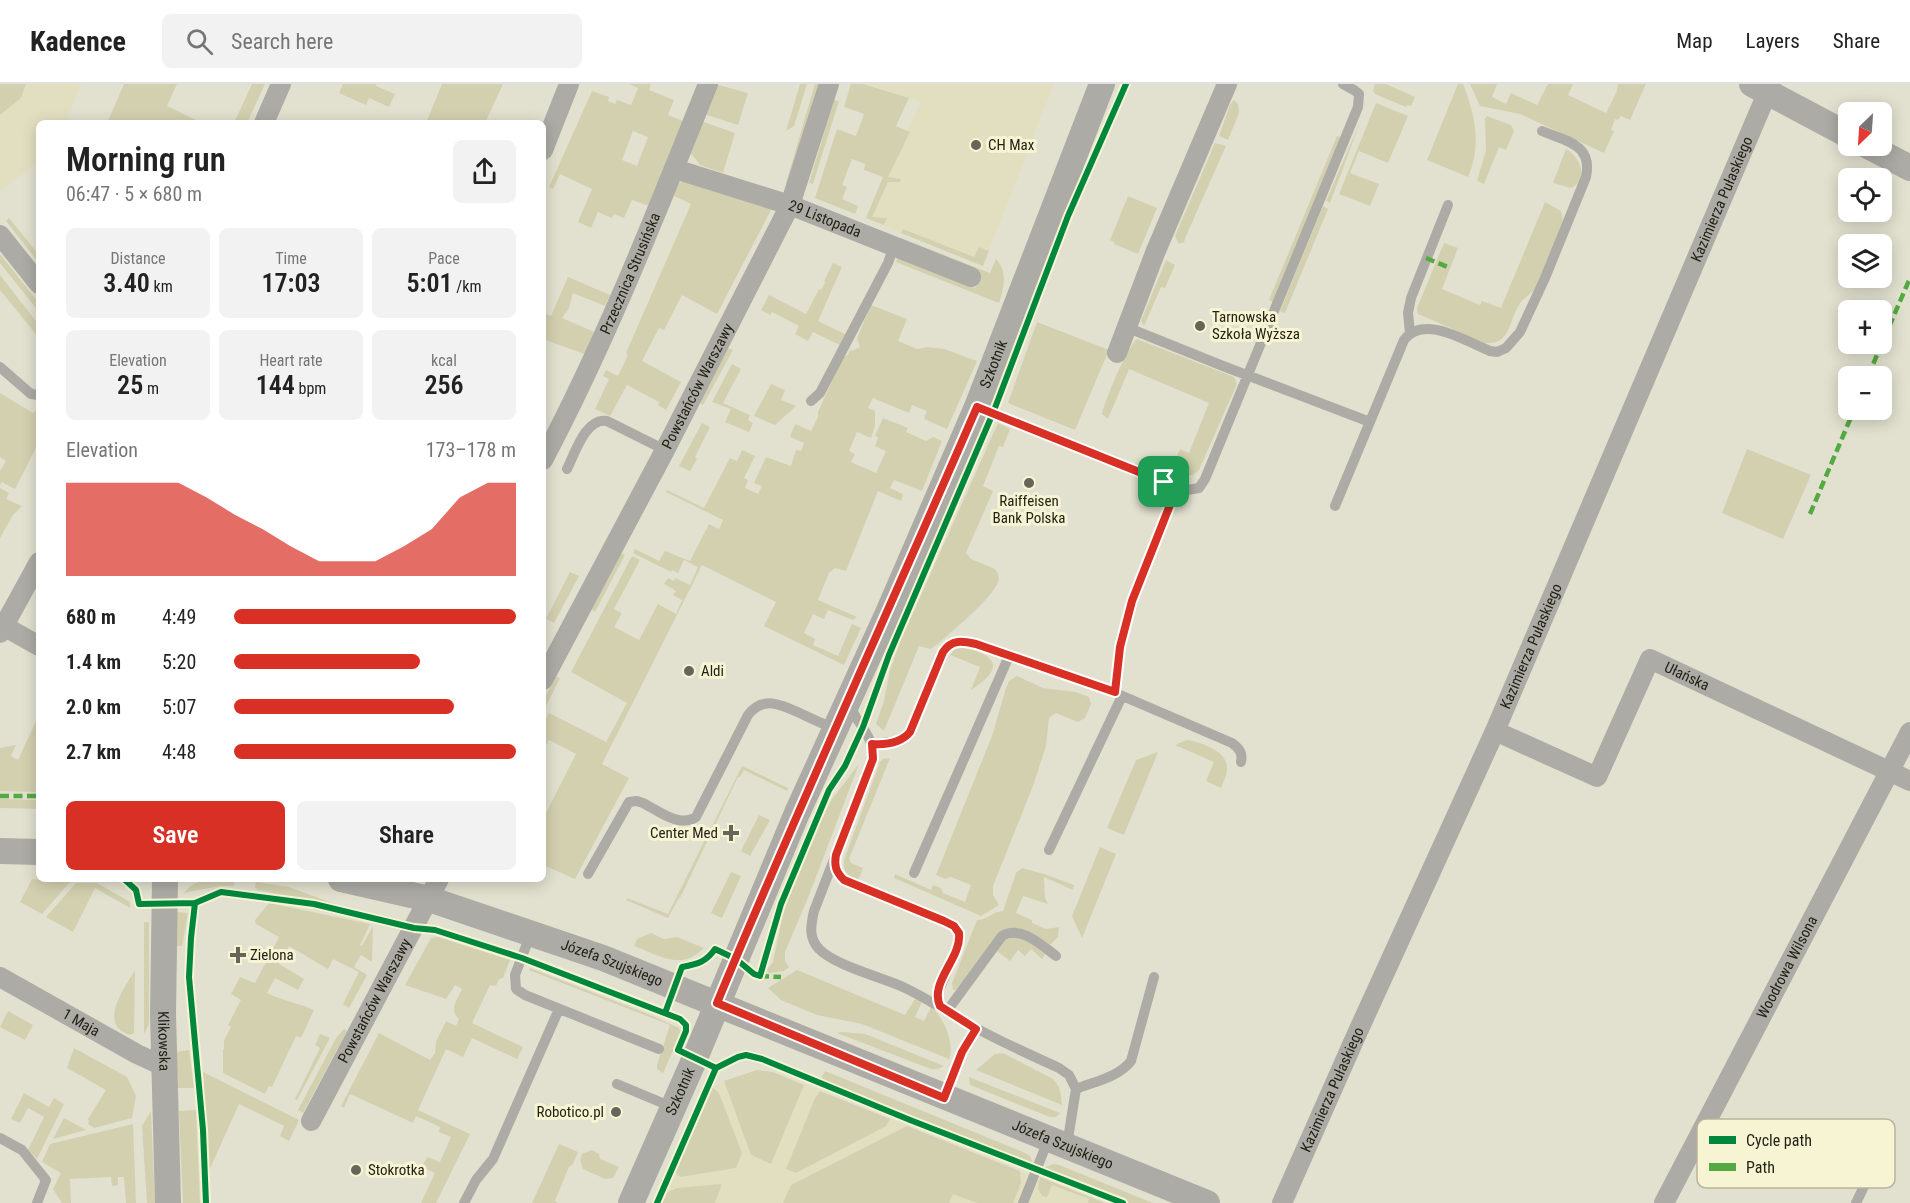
<!DOCTYPE html>
<html lang="en">
<head>
<meta charset="utf-8">
<style>
	body { margin:0; font-family:"Roboto Condensed",sans-serif; background:#f2f2f2; color:#222; height:100vh; display:flex; flex-direction:column; font-size:22px; white-space:nowrap }
	* { box-sizing:border-box; margin:0 }
	p { font-size:20px; color:#767676 }
	.icon { flex:none; width:33px; height:33px; fill:none; stroke:currentColor; stroke-width:2; stroke-linecap:round; stroke-linejoin:round }
	.map { position:relative; flex:1; overflow:hidden }
	.drawer { position:absolute; left:36px; top:36px; width:510px; height:762px; display:flex; flex-direction:column; background:#fff; border-radius:9px; box-shadow:0 3px 15px #0003 }
	.drawer>* { flex:none }
	.needle { width:39px; rotate:205deg }
	.tools { position:absolute; left:1838px; top:18px; display:grid; gap:12px }
	.tools a { display:grid; place-items:center; width:54px; height:54px; border-radius:9px; background:#fff; box-shadow:0 3px 15px #0003; font-size:30px }
	.pin { position:absolute; display:grid; place-items:center; width:51px; height:51px; color:#fff; margin:-26px; border-radius:12px; box-shadow:0 3px 9px #0006 }
	.round { display:grid; place-items:center; flex:none; width:63px; height:63px; border-radius:9px; background:#f2f2f2 }
	.overview { display:flex; align-items:center; justify-content:space-between; height:102px; padding:0 30px }
	h1 { font-size:33px; font-weight:600; line-height:45px }
	.metrics { display:grid; grid-template-columns:repeat(3,1fr); gap:9px; height:102px; padding:6px 30px }
	.metrics div { display:grid; align-content:center; border-radius:9px; background:#f2f2f2; text-align:center }
	.metrics b { font-size:26px; font-weight:600 }
	.metrics small { font-size:16px; font-weight:400 }
	.metrics p { font-size:16px }
	.chart { height:168px; padding:12px 30px }
	.chart p { display:flex; justify-content:space-between }
	.chart svg { width:100%; height:108px; margin-top:6px; fill:#d93025; opacity:.7 }
	.cta { display:flex; gap:12px; margin-top:auto; padding:12px 30px }
	.cta a { flex:1; height:69px; border-radius:9px; background:#d93025; color:#fff; font-size:24px; font-weight:600; line-height:69px; text-align:center }
	.cta a+a { background:#f2f2f2; color:#222 }
	ul { padding:0 30px; list-style:none; font-size:20px }
	li { display:grid; grid-template-columns:96px 72px 1fr; align-items:center; height:45px }
	li i { height:15px; border-radius:8px; background:#d93025 }
	header { display:flex; align-items:center; gap:36px; box-sizing:border-box; height:84px; padding:0 30px; background:#fff; border-bottom:2px solid #e0e0e0 }
	header strong { font-size:28px }
	nav { display:flex; gap:33px; margin-inline-start:auto; font-size:21px }
	.search { width:420px; height:54px; background:#f2f2f2; display:flex; align-items:center; gap:15px; box-sizing:border-box; padding:0 21px; border-radius:9px; color:#767676; font-size:22px }
	.map>svg:first-child { display:block }
	.built { fill:#e2dfc1 }
	.green { fill:#d3d0b0; fill-rule:evenodd }
	.lines { fill:none; stroke-linecap:round; stroke-linejoin:round }
	.service { stroke:#acaba5; stroke-width:10 }
	.minor { stroke:#acaba5; stroke-width:20 }
	.tertiary { stroke:#acaba5; stroke-width:26 }
	.quiet { stroke:#53aa42; stroke-width:4.5; stroke-dasharray:9 4.5; stroke-linecap:butt }
	.cycleway-casing { stroke:#f7f4d4; stroke-width:10 }
	.cycleway { stroke:#00873e; stroke-width:6 }
	.route-casing { stroke:#fff; stroke-width:12 }
	.route { stroke:#d93025; stroke-width:8 }
	.poi-dot { fill:#666557; stroke:#f7f4d4; stroke-width:2 }
	.labels { text-anchor:middle; dominant-baseline:central; stroke-width:6; stroke-linejoin:round; paint-order:stroke }
	.poi-label { font-size:15px; fill:#232216; stroke:#f7f4d4; text-anchor:start }
	.street-label { font-size:15px; fill:#232216; stroke:#f7f4d4 }
	.key { fill:#f7f4d4; stroke:#b7b59b; stroke-width:1.5 }
	.key-label { font-size:16px; fill:#232216 }
</style>
</head>
<body>
<header>
<strong>Kadence</strong>
<div class="search"><svg class="icon" aria-label="search" viewBox="0 0 24 24"><circle cx="10" cy="10" r="6"/><path d="M15 15l6 6"/></svg>Search here</div>
<nav><a>Map</a><a>Layers</a><a>Share</a></nav>
</header>
<div class="map">
<svg width="1910" height="1119" viewBox="0 0 1910 1119">
	<rect width="100%" height="100%" fill="#e2e1cf"/>
	<path class="built" d="M26,0H81L66,39H39V77L0,108V31L21,14Z
		M863,0H1054L983,182L866,134L921,18Z
		M757,986L773,988L1098,1119H661L712,1003Z"/>
	<path class="green" d="M0,0H26L21,14L0,31Z
		M124,0H177L167,22L196,36L194,39L108,37Z
		M252,0H265L247,39H234Z
		M343,0H376V2L395,10L389,23L369,14L366,21L339,9Z
		M442,0H503L485,39H426Z
		M629,0H651L649,6L674,16L668,31L688,39L652,123L632,116L624,134L614,130L612,134L598,128L591,144L578,138L592,105L560,90L553,105L549,103L592,7L609,13L608,17L615,20L617,16L631,21L638,4ZM633,47L648,53L637,82L622,76Z
		M715,0L748,9L738,41L704,30Z
		M800,0H807L794,42L786,47Z
		M815,0H821L791,101L786,99Z
		M851,0H863L909,14L896,42L910,48L888,93L901,95L900,98H888L872,133L887,134L884,141L866,134L883,93L864,86L865,80L852,75L842,101L847,103L842,115L858,122L855,130L815,114L837,45L856,52L864,30L844,23Z
		M1375,0H1386L1415,13L1411,22L1407,21L1406,23L1375,10L1373,7Z
		M1458,0H1463L1465,5C1476,35 1481,63 1468,93L1427,76Z
		M1470,0H1497L1492,13L1506,20L1511,9L1537,21L1548,0H1573L1568,11L1606,29L1617,7L1618,0H1646L1630,36L1621,32L1618,36L1615,35L1611,46L1614,47L1604,69L1520,30L1480,22Z
		M834,16L839,17L813,100L809,99Z
		M1234,16L1238,20L1239,29L1228,56L1219,52L1230,21Z
		M1376,19L1408,32L1388,79L1359,67L1350,89L1379,100L1370,122L1339,110Z
		M1487,32L1511,41L1514,47L1506,66L1499,63L1484,100L1477,97L1486,66L1485,35Z
		M1361,36L1330,119L1326,117Z
		M701,37L735,49L723,89L700,81L690,68Z
		M1337,52L1341,53L1273,218L1269,216Z
		M1215,59L1226,62L1186,152L1184,158L1179,160L1175,152Z
		M1566,65C1580,73 1590,95 1571,104L1553,99Z
		M686,96L772,124L717,230L682,211L664,246L659,244L642,277L681,298L666,326L658,321L659,318L627,301L610,332L595,325L609,295L603,292L606,286L618,292L628,271L626,269L691,120L674,112L662,140L678,99Z
		M1128,112L1157,124L1138,170L1114,160V158L1110,156Z
		M1545,118L1561,127L1563,135C1555,157 1546,183 1535,204C1531,211 1523,214 1519,221C1508,238 1511,261 1485,259L1418,230L1417,224L1444,159L1458,164L1442,205L1480,221L1482,217L1501,224Z
		M1323,122L1328,125L1285,229L1280,227Z
		M9,134L39,171L38,178L6,137Z
		M903,145L974,173L979,163L989,167L983,182L901,149Z
		M901,154L990,189L996,175C1008,188 1004,204 999,219L896,178L898,174L975,204L981,190L901,158Z
		M0,170L39,219V228L0,179Z
		M1166,176L1175,181L1165,204L1161,203L1144,242L1141,237Z
		M833,179L842,183L818,237L845,250L840,261L813,248L808,257L795,250L799,242L772,228L770,231L761,226L769,211L806,230L819,205L821,206L825,199L824,197Z
		M0,191L39,241V254L0,206Z
		M568,193L610,211L605,222L573,209L569,224L562,234L597,249L587,271L543,255V229L551,232Z
		M871,221L907,235L898,257L917,265L928,263L944,265L977,277L947,345L924,335L927,327L912,321L909,329L873,314L868,324L875,327V342L871,354L857,348L849,367L855,370L851,378L876,389L886,367L875,362L878,353L875,352L883,334L908,344L906,348L926,357L933,353L942,357L922,407L894,396L890,404L903,410L901,417L878,407L846,487L835,484L829,489L818,516L857,533L853,536L828,526L824,535L813,530L804,549L815,555L813,561L838,572L852,540L861,544L844,581L764,542L776,518L702,481L602,680L629,694L575,795L543,781V735L576,670L549,656L543,667V640L549,629L606,658L627,619L571,588L632,472L640,476L614,525L622,529L614,543L639,556L658,520L676,530L682,516L673,511L676,507L664,500L668,494L674,497L675,494L690,501L698,483L684,476L678,489L672,486L671,488L633,469L635,465L659,477L665,467L690,477L709,440L719,445L723,436L666,408L667,406L704,424L730,374L737,377L742,366L755,372L744,394L748,396L745,404L758,410L762,402L754,399L766,373L791,382L796,366L801,367L804,359L790,353L795,340L811,347L818,333V328L843,273L848,271L850,266L852,267L860,263L857,254Z
		M1037,238L1109,266L1075,346L1008,319Z
		M1137,255L1234,293L1237,300L1199,386L1193,391H1189L1185,400L1175,396L1173,381L1180,365L1189,369L1209,319L1129,285L1108,335L1102,330C1105,316 1127,263 1137,255Z
		M728,264L733,266L703,321L700,319Z
		M732,280L741,285L723,319L750,331L748,336L753,339L749,348L725,338L731,325L712,318Z
		M771,300L785,306L781,316L796,322L775,341L754,332Z
		M0,309L33,329L39,324V358L15,405L2,398L0,401V387L6,377L0,373Z
		M702,339L710,343L695,373L697,375L690,387L679,382Z
		M998,339L1010,345L1003,363L999,362L983,402L993,407L966,469L971,475L995,485C998,489 1000,493 998,498C994,513 948,551 935,562L930,565L919,562L884,647L876,640L884,617L890,586L900,558Z
		M1747,365L1811,391L1783,455L1722,429Z
		M0,404L9,409L6,415L22,422L13,431L0,454Z
		M620,469L625,471L595,528L591,525Z
		M570,488L579,492L554,539L546,535Z
		M964,564C1002,572 1001,587 971,606L980,583L950,571L955,565Z
		M1017,592L1043,604L1076,608L1089,613L1091,620L1085,634L1078,638L1056,629L1049,634L1046,662L1033,702L993,802V811L999,821L981,832L894,794L895,790L931,806L933,801L941,804L943,809L965,818L971,801L951,793L945,795L936,791L992,652L1006,604L1009,597Z
		M556,593L560,594L543,628V617Z
		M38,633L39,708L0,707V664L16,661L11,672L18,676Z
		M1187,656C1201,658 1228,667 1227,685C1227,692 1223,698 1221,704L1206,697L1214,678L1175,661Z
		M1158,668L1124,751L1107,744L1136,676Z
		M890,674L849,775L851,779L863,784L858,796C847,792 843,788 844,776L880,678L883,675Z
		M859,680L808,814L785,868V877L789,883L784,887L769,889L767,886L773,878L784,825L823,732L832,715Z
		M742,682L788,704L787,707L744,686L740,693H738L680,814H679L668,834L626,816L627,814L668,830Z
		M0,715L39,716V725L0,724Z
		M759,731L770,736L750,772L741,767Z
		M1100,763L1116,770L1082,854L1072,832Z
		M1022,784L1044,790L1074,801L1073,806L1044,793L1045,814L1048,820L1023,812L1016,829L1032,836V839L1046,845L1059,843L1058,853L1050,861C1033,850 1016,836 997,851L956,906H953L952,899L977,836C987,836 992,828 1003,827L1016,789Z
		M731,788L741,792L722,834L711,829Z
		M32,795L68,797L70,798L42,830L20,818Z
		M205,795H235L234,802H220L184,809L190,802Z
		M256,798L289,803L340,822L258,806L255,804Z
		M76,799H97L130,818V824L95,804L73,848L46,833Z
		M269,819L370,840L360,861L362,862L373,842L372,878L361,871L354,883L367,891L349,924L343,920L359,888L333,875L328,885L289,862L279,880L304,895L298,906L275,894L267,909C283,917 299,919 314,926L301,954L296,952L272,1003L269,1002L265,1010L223,989V965H224V956L231,943L228,941L241,916L231,910L240,893L255,899L279,853L256,840L255,836Z
		M177,828L188,829L182,862H177Z
		M144,838H149V940L144,950Z
		M651,849L664,855L677,853L704,864C681,887 660,872 634,862L637,855Z
		M438,853L510,876L503,894L499,895L496,902L490,901L472,939L523,963L517,975L472,954L463,973L446,965L418,1026L470,1050L436,1119H421L435,1089L422,1083L427,1073L440,1078L451,1053L439,1048L440,1043L416,1032L413,1039L350,1010L344,1024L341,1022L379,949L430,976L435,969L436,958L446,937L456,942L459,935C448,926 458,915 462,905L455,901L446,915L405,901L431,854Z
		M1015,853L1028,857L1045,870L1042,875L1031,865L1025,872L1018,866L1010,877L997,867L1005,856Z
		M530,884L653,932L679,944L681,949L663,989L657,985V981L670,941L529,886Z
		M135,886L134,949L131,951C96,942 125,903 135,886Z
		M797,886L905,931L915,915L922,918L915,933L924,937L931,923C944,933 955,960 949,975L862,940L817,931L781,916L768,904Z
		M8,927L33,941L25,956L0,943Z
		M344,945L347,947L303,1029L298,1026L336,954Z
		M841,948L865,950L944,982L938,985H931L837,949Z
		M320,950L330,954L297,1016L295,1015L320,964L315,961Z
		M74,964L127,993L136,1012L132,1034L94,1044L88,1040L89,1037L88,1035L106,1006L67,984Z
		M189,966L194,1004H178L176,968Z
		M1003,969L1053,995C1061,1003 1061,1010 1062,1021L976,986L995,970Z
		M757,986L773,988L804,1001L771,1080L751,1071L724,997Z
		M825,987L1023,1068L1030,1072L1033,1080L821,995Z
		M203,988L299,1036L289,1057L280,1052L284,1042L239,1020L209,1087Z
		M969,993L1060,1029L1056,1033H1050L970,1001Z
		M712,1003L719,1009L742,1069L736,1084L680,1093L675,1087Z
		M820,1007L890,1035L886,1042L796,1089L786,1085L815,1014Z
		M24,1009L49,1023L54,1014L64,1020L37,1075L28,1066L44,1033L28,1024L20,1039L11,1035Z
		M196,1026L200,1119H183L179,1027Z
		M151,1027L155,1119H147L142,1042Z
		M64,1034L86,1046L53,1055Z
		M133,1040L136,1119H126L124,1093H118V1101L112,1102L111,1093L70,1095L71,1119H62L53,1105L61,1089L42,1078L50,1060Z
		M907,1042L1020,1087L1021,1099L1013,1119H977L953,1110L949,1119H783L791,1101Z
		M559,1060L578,1068L573,1080L569,1083L555,1117L558,1119H532Z
		M592,1066L599,1070L600,1075L619,1083L613,1094L605,1095L583,1085L580,1076L582,1070Z
		M1054,1080L1059,1081L1153,1119H1130L1043,1084Z
		M1040,1093L1105,1119H1088L1089,1115L1052,1101L1047,1113L1042,1112L1038,1105Z
		M722,1100L715,1119H661L666,1109L677,1104Z"/>
	<g class="lines">
		<path class="service" d="M1126,243L1223,282L1370,338
			M1410,249L1408,229L1411,214L1448,121
			M0,283L31,310L39,311
			M811,317L820,309L888,179L894,162
			M978,323L1164,398L1187,406L1199,404L1205,395L1358,23L1359,10L1354,6L1343,0
			M567,385C575,369 586,333 607,337L665,366
			M1335,422L1404,256C1424,230 1465,257 1490,267L1497,268L1506,264L1520,248L1545,194L1586,93C1593,60 1566,57 1542,47
			M1118,610L1232,659C1239,664 1243,669 1241,678
			M849,619C856,640 875,652 873,675L814,827C811,841 808,853 819,865C836,882 881,893 903,903C929,915 951,931 976,944C1003,959 1031,971 1059,984L1069,991L1076,1005
			M872,660L900,657L910,648L943,568C958,546 989,565 1009,572
			M1049,766L1122,612
			M836,774V786L844,796L944,837L954,842L959,849L958,860L938,909V916L940,922
			M914,789L1009,572L1115,608L1120,563L1132,517L1170,421L1169,405L1164,398
			M588,790L629,718L637,717L643,719C659,727 679,744 696,733L748,631C764,610 784,622 804,631C814,636 824,640 835,645
			M531,849L515,891L516,905L525,911L659,965
			M947,927L1002,852C1021,841 1041,861 1056,872
			M617,1000L672,1023
			M945,1012L962,968L976,945
			M0,1054L22,1066L46,1096L37,1119
			M1067,1061L1076,1005C1093,998 1119,993 1131,977L1154,893
			M464,1119L476,1096L493,1075L559,925
			M1023,1119L1049,1054
			M1856,1119L1872,1086"/>
		<g class="minor">
			<path d="M264,39L281,0"/>
			<path d="M543,66L569,0"/>
			<path id="s1" d="M675,85L790,121L971,193"/>
			<path d="M0,151L39,200"/>
			<path d="M1117,269L1155,169L1227,0"/>
			<path id="s2" d="M543,376C607,255 657,127 708,0"/>
			<path d="M0,540L39,562"/>
			<path d="M0,549L39,478"/>
			<path id="s3" d="M543,596L665,366L790,121L829,0"/>
			<path id="s4" d="M1495,647L1597,693L1650,575L1910,697"/>
			<path id="s5" d="M0,893L137,970L163,982"/>
			<path id="s6" d="M311,1037L439,795"/>
			<path id="s7" d="M1282,1119L1355,954L1495,647L1771,0"/>
			<path id="s8" d="M1664,1119L1910,648"/>
		</g>
		<g class="tertiary">
			<path d="M1752,0L1848,51"/>
			<path d="M1868,62L1910,84"/>
			<path d="M0,767L39,768"/>
			<path id="s9" d="M165,795L163,930L168,1119"/>
			<path id="s10" d="M341,795L429,815L603,874L1207,1119"/>
			<path id="s11" d="M631,1119L695,974L797,729L888,529L977,323L1102,0"/>
		</g>
		<path class="quiet" d="M1426,174L1450,184
			M1868,292L1910,194
			M1810,430L1854,326
			M0,712H39
			M760,892L781,893"/>
		<defs>
			<path id="cycleway" d="M124,795L136,806L139,820L195,819L221,808L314,820L414,844L435,846L522,874L680,935L686,941V947L678,966L716,984
				M195,819L191,854L189,893L203,1046L206,1119
				M665,929L682,883C698,880 706,878 715,865L736,875L754,890L760,892L781,820L829,706L845,682L863,643L889,571L993,329L1068,132L1126,0
				M657,1119L716,984L738,973L746,971L762,975L910,1036L1123,1119"/>
		</defs>
		<use href="#cycleway" class="cycleway-casing"/>
		<use href="#cycleway" class="cycleway"/>
	</g>
	<g class="lines">
		<defs>
			<path id="route" d="M977,323L1164,398L1169,405L1170,421L1132,517L1120,563L1115,608L976,560C962,557 952,555 943,568L910,648C901,659 887,661 872,660L873,675L836,771C834,782 836,788 844,796L944,837L954,842L959,849C962,874 929,898 940,922L976,945L962,968L944,1014L717,919C800,719 891,522 977,323Z"/>
		</defs>
		<use href="#route" class="route-casing"/>
		<use href="#route" class="route"/>
	</g>
	<g class="poi-dot">
		<circle cx="976" cy="61" r="6"/>
		<circle cx="1200" cy="242" r="6"/>
		<circle cx="1029" cy="399" r="6"/>
		<circle cx="689" cy="587" r="6"/>
		<path d="M728 740h6v6h6v6h-6v6h-6v-6h-6v-6h6z"/>
		<path d="M235 862h6v6h6v6h-6v6h-6v-6h-6v-6h6z"/>
		<circle cx="616" cy="1028" r="6"/>
		<circle cx="356" cy="1086" r="6"/>
	</g>
	<g class="labels">
		<g class="poi-label">
			<text x="988" y="61">CH Max</text>
			<text x="1212" y="233">Tarnowska<tspan x="1212" dy="17">Szkoła Wyższa</tspan></text>
			<text x="1029" y="417" text-anchor="middle">Raiffeisen<tspan x="1029" dy="17">Bank Polska</tspan></text>
			<text x="701" y="587">Aldi</text>
			<text x="718" y="749" text-anchor="end">Center Med</text>
			<text x="250" y="871">Zielona</text>
			<text x="604" y="1028" text-anchor="end">Robotico.pl</text>
			<text x="368" y="1086">Stokrotka</text>
		</g>
		<g class="street-label">
			<text stroke="none"><textPath href="#s7" startOffset="1096">Kazimierza Pułaskiego</textPath></text>
			<text stroke="none"><textPath href="#s1" startOffset="158">29 Listopada</textPath></text>
			<text stroke="none"><textPath href="#s2" startOffset="206">Przecznica Strusińska</textPath></text>
			<text stroke="none"><textPath href="#s11" startOffset="914">Szkotnik</textPath></text>
			<text stroke="none"><textPath href="#s3" startOffset="332">Powstańców Warszawy</textPath></text>
			<text stroke="none"><textPath href="#s7" startOffset="610">Kazimierza Pułaskiego</textPath></text>
			<text stroke="none"><textPath href="#s4" startOffset="282">Ułańska</textPath></text>
			<text stroke="none"><textPath href="#s10" startOffset="284">Józefa Szujskiego</textPath></text>
			<text stroke="none"><textPath href="#s8" startOffset="266">Woodrowa Wilsona</textPath></text>
			<text stroke="none"><textPath href="#s6" startOffset="136">Powstańców Warszawy</textPath></text>
			<text stroke="none"><textPath href="#s5" startOffset="93">1 Maja</textPath></text>
			<text stroke="none"><textPath href="#s9" startOffset="162">Klikowska</textPath></text>
			<text stroke="none"><textPath href="#s7" startOffset="124">Kazimierza Pułaskiego</textPath></text>
			<text stroke="none"><textPath href="#s11" startOffset="122">Szkotnik</textPath></text>
			<text stroke="none"><textPath href="#s10" startOffset="770">Józefa Szujskiego</textPath></text>
		</g>
	</g>
	<rect x="1697" y="1035" width="198" height="69" rx="9" class="key"/>
	<rect x="1709" y="1052" width="27" height="8" fill="#00873e"/>
	<rect x="1709" y="1079" width="27" height="8" fill="#53aa42"/>
	<g class="key-label">
		<text x="1746" y="1062">Cycle path</text>
		<text x="1746" y="1089">Path</text>
	</g>
</svg>
<div class="tools">
<a><svg class="needle" viewBox="-14 -14 28 28"><path d="M0-13l5 13h-10z" fill="#e53935"/><path d="M0 13l5-13h-10z" fill="#767676"/></svg></a>
<a><svg class="icon" aria-label="locate" viewBox="0 0 24 24"><circle cx="12" cy="12" r="6"/><path d="M12 2v4M12 18v4M2 12h4M18 12h4"/></svg></a>
<a><svg class="icon" aria-label="layers" viewBox="0 0 24 24"><path d="M12 4l9 5-9 5-9-5zM3 14l9 5 9-5"/></svg></a>
<a>+</a>
<a>−</a>
</div>
<div class="pin" style="left:1164px;top:398px;background:#1e9e55"><svg class="icon" aria-label="arrive" viewBox="0 0 24 24"><path d="M6 21V4h12l-3 4 3 4H6"/></svg></div>
<section class="drawer">
<div class="overview"><div><h1>Morning run</h1><p>06:47 · 5 × 680 m</p></div><a class="round"><svg class="icon" aria-label="share" viewBox="0 0 24 24"><path d="M12 15V3M7 8l5-5 5 5M5 13v7h14v-7"/></svg></a></div>
<div class="metrics">
<div><p>Distance</p><b>3.40<small> km</small></b></div>
<div><p>Time</p><b>17:03</b></div>
<div><p>Pace</p><b>5:01<small> /km</small></b></div>
</div>
<div class="metrics">
<div><p>Elevation</p><b>25<small> m</small></b></div>
<div><p>Heart rate</p><b>144<small> bpm</small></b></div>
<div><p>kcal</p><b>256</b></div>
</div>
<div class="chart"><p><span>Elevation</span>173–178 m</p>
<svg viewBox="0 0 160 44" preserveAspectRatio="none"><path d="M0 44V6L10 6L20 6L30 6L40 6L50 12L60 19L70 25L80 32L90 38L100 38L110 38L120 32L130 25L140 12L150 6L160 6V44z"/></svg>
</div>
<ul>
<li><b>680 m</b>4:49<i style="width:100%"></i></li>
<li><b>1.4 km</b>5:20<i style="width:66%"></i></li>
<li><b>2.0 km</b>5:07<i style="width:78%"></i></li>
<li><b>2.7 km</b>4:48<i style="width:100%"></i></li>
</ul>
<div class="cta"><a>Save</a><a>Share</a></div>
</section>
</div>
</body>
</html>
